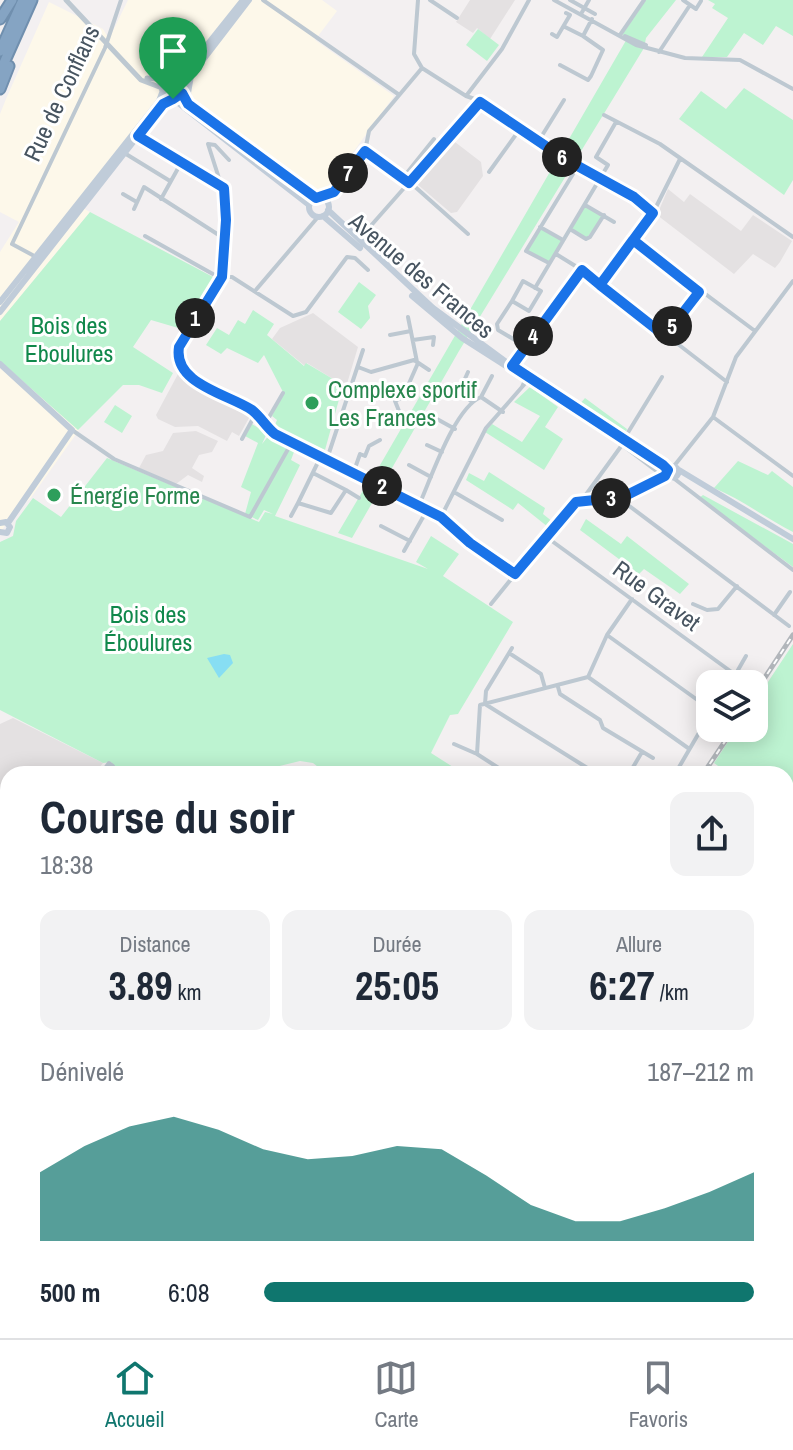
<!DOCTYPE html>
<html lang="fr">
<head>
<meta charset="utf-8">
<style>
	body { margin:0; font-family:"Archivo Narrow",sans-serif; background:#f2f2f3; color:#1f2937; height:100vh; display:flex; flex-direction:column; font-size:30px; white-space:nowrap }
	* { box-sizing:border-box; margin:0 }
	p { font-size:26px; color:#747a83 }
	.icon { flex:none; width:44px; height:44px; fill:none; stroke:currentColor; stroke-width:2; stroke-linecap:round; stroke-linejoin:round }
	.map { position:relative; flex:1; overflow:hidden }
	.sheet { position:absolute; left:0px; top:766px; width:794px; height:572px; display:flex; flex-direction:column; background:#fff; border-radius:24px 24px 0 0; box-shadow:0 4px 20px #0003 }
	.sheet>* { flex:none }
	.buttons { position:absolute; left:696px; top:670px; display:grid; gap:16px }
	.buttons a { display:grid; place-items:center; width:72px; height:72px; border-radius:16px; background:#fff; box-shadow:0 4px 20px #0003; font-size:40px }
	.pin { position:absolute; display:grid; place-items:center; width:68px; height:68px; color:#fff; margin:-82px -34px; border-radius:50% 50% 50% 0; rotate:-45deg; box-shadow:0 0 8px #0007 }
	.pin .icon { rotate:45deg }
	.km { position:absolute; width:40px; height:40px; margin:-20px; border-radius:50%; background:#222; color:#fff; font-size:22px; line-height:40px; text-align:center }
	.round { display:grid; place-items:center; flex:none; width:84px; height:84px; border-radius:16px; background:#f2f2f3 }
	.overview { display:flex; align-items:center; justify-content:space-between; height:136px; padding:0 40px }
	h1 { font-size:44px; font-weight:800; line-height:60px }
	.stats { display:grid; grid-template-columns:repeat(3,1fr); gap:12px; height:136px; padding:8px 40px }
	.stats div { display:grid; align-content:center; border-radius:16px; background:#f2f2f3; text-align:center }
	.stats b { font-size:40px; font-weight:800 }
	.stats small { font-size:22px; font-weight:400 }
	.stats p { font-size:22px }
	.chart { height:224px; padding:16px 40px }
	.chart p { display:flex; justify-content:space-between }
	.chart svg { width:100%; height:144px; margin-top:8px; fill:#0f766e; opacity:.7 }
	ul { padding:0 40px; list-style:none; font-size:26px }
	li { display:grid; grid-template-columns:128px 96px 1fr; align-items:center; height:60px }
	li i { height:20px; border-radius:10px; background:#0f766e }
	.menu { display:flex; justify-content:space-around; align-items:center; height:112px; border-top:2px solid #e0e1e3; background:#fff; font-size:22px; color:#747a83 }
	.menu a { display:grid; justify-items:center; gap:4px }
	.menu .active { color:#0f766e }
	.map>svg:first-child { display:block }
	.commercial { fill:#fdf8ea }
	.education { fill:#e4e1e2 }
	.green { fill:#bdf3d1 }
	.water { fill:#87def3 }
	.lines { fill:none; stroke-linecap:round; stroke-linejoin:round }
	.motorway-casing { stroke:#708fae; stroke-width:13 }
	.minor { stroke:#bdc8d1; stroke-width:4 }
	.tertiary { stroke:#bdc8d1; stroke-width:5 }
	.secondary { stroke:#c0ccd9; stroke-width:6 }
	.motorway { stroke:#85a4c3; stroke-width:9 }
	.rail-casing { stroke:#b2b6bb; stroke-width:5 }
	.rail { stroke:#fff; stroke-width:2; stroke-dasharray:6; stroke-linecap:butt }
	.route-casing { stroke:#fff; stroke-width:16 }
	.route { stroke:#1a73e8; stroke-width:10 }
	.leisure-dot { fill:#2e9e5b; stroke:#fff; stroke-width:3 }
	.labels { text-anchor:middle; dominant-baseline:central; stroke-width:6; stroke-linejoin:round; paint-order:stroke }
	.street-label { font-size:24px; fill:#475460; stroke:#fff }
	.park-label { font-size:24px; fill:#10884b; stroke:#fff }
	.leisure-label { font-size:24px; fill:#27864d; stroke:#fff; text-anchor:start }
</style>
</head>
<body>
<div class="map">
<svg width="793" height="1338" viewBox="0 0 793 1338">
	<rect width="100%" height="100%" fill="#f3f0f1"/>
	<path class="commercial" d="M128,0H322L337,11L315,40L394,96L324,192L307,197L182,103L159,105L81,207L90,212L0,321V252L19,222L0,212V114L6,99L49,2L103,29L109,39Z
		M0,361L79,430L30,499L17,508L0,533Z"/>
	<path class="education" d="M470,0H515L490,39L477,28L473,33L456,22Z
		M455,142L481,162L483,176L457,212L451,213L417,184Z
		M668,189L684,202L690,194L741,231L753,215L792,241L780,262L775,268L753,254L734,274L657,215Z
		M313,313L358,347L346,387L307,363L305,366L272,339L280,328Z
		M178,374L248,412L249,418L239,436L232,432L227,441L198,426L175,427L158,419L156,415Z
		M196,431L218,441L212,452L199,455L192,468L204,476L202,482L188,475L176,484L139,468L146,455L163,451L173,433Z
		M13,718L103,763L94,774H8V805L0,803V724Z"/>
	<path class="green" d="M646,0H676L646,38L644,48L459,351L352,538L338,533L365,487L368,475L376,472L628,37L622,35Z
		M708,0H793V36L776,26L763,45L744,33L727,57H702L728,18L712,8L715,4Z
		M478,29L499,45L487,61L466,45Z
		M744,88L793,120V180L784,195L679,119L701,91L726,109Z
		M585,204L604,215L586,239L570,229Z
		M90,212L215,278L185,330L151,320L133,347L173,373L162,393L139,385H123L78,430L0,361V321Z
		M540,227L563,240L549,263L526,251Z
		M359,282L376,295L368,306L370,318L361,329L338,312Z
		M253,310L274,324L267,335L304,366L306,363L343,385L325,450L274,427L277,420L272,416L283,392L264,355L258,363L227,348L221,354L206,345L217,328L229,335L238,320L245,324Z
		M530,387L558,407L545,427L563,439L544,470L485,432L492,424L522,442L540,416L514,402Z
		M585,398L627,429L626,432L621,433L579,405Z
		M115,405L132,416L122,433L104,422Z
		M252,424L267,433L262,444L270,434L288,443L286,447L294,452L291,460L300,465L275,516L428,569L416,562L431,536L459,554L443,576L513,622L458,714L450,715L431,753L464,774H327L313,763L300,761L247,774H108L117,769L111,762L103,763L0,710V542L13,536L16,521L33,498L61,517L107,458L259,522L265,512L273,514L264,510L258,520L245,514L251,492L241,487L258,443L245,436Z
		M738,461L768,475L772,471L793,487V532C765,518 743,500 714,488Z
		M489,472L545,508L543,514L553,522L548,527L518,503L513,510L466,480L469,473L484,481Z
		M703,495L793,544V567L699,498Z
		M586,519L621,544L627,536L689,584L680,594L644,569L639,574L580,530Z
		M793,644V822L786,816V774H729L714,763L737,728H754V703Z"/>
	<path class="water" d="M224,654L230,655L233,663L219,678L207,658Z"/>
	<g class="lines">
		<defs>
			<path id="motorway" d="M0,19L12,0
				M0,51L23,0
				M0,72L32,0
				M0,89L9,66"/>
		</defs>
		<use href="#motorway" class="motorway-casing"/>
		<path class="minor" d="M263,0L398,94
			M418,0L414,54L422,68
			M430,0L457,18
			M554,0L636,45L685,58L740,60L793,89
			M570,0L595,14
			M683,0L696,9L701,1
			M581,14L589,0
			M565,27L583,36L592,19
			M552,34L557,37L570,15L566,13
			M620,35L644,0
			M625,36L646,45
			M659,52L690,5
			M560,65L588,80L591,76L603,50L583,36
			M422,68L466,96L486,103L538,142L634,197L653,213
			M466,96L502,49L529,0
			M604,115L660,144L793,237
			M138,136L224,188
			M538,142L564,100
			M365,151L413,185L468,234
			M126,154L170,181
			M489,172L520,129
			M402,179L434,139
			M123,194L135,201
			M321,198L332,193
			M161,199L181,163
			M327,203L365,151L369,131L422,68
			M585,205L614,222
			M134,209L144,187L225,239
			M540,227L563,240
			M570,229L586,239L590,237L604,215
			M145,236L220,278
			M360,238L480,102
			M633,240L755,331
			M556,254L577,267
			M38,258L12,244L105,48L121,0
			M549,263L526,251L573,174
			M223,276L225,197L208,144L215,145L229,160
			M222,277L179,347L178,360L184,371L254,412L277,435L441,517L470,543L515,574
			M222,277H232L293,316L306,312L347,257L355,258L368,270
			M523,281L541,291L529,311L512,301Z
			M600,284L653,213L680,159
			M535,288L608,165L596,157L616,122
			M255,291L318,217
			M512,301L497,324L498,330L525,346
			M408,317L417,362
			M390,335L411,331
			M665,336L700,290
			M413,340L434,337L433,345
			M512,366L582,270L727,382
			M358,367L371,372L414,360L429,370
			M468,372L459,392L471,401
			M527,376L522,387L529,379
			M481,397L492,376
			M399,411L395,401L403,397L418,363
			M713,417L793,476
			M437,419L455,429
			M265,424L283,393
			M72,430L114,459L250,517L292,442
			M242,439L256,413
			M624,439L662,377
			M427,445L442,452
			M327,459L363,350
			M409,465L431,477
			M674,466L713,417L736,357L793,281
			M354,471L360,454L365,456L369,446L380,440
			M313,473L346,490L331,513L298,503L321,456
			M672,477L793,570
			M346,490L359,498
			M454,492L502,520
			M623,497L628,505L789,626
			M582,500L622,445L663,476
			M419,505C431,479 454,408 481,397L503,412
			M291,516L298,503
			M441,517L486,428L522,387
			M381,526L410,541
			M545,536L748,684
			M404,551L427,510
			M491,604L571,505C596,488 643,507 668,472
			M693,604L707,610L718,609L737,586
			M774,615L790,592
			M607,635L710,709
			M512,648L486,691L485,704L597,774
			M509,653L541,674L545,688
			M588,677L688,748
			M588,677L607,635L632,599
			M730,684L746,656
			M558,687L560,694L600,720L603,728L653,758
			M454,744L477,754
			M109,763L113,766L111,770L106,767Z
			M100,774L107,768
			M508,774L477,754L480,705L588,677
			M629,774L642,752
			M675,774L710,714
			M0,836L8,830
			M786,850L793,849
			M786,878L793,883
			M0,919L8,924
			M0,1008L8,998
			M0,1175L8,1181
			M0,1315L8,1302
			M0,1330L14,1338
			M133,1330L144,1338
			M204,1330L214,1338
			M298,1330H302
			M405,1330L416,1338
			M472,1330L483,1338
			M588,1330L594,1338
			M37,1338L41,1330
			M154,1338L159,1330
			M237,1338L242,1330
			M334,1338L339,1330
			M391,1338L406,1330"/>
		<path class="tertiary" d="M66,0L141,80L162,88
			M147,78L165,80
			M786,918L793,906
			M0,1133L8,1135
			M533,1338L540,1330"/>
		<path class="secondary" d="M175,77L187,70L243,0
			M162 88a11 11 0 1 1 22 0a11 11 0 1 1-22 0Z
			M183,86L249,0
			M182,93L188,104L316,198
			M173,99L309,205
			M191,104L188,93L191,76
			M309 207a10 10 0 1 1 20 0a10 10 0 1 1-20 0Z
			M328,210L433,308L539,386L668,470
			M323,216L360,248
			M412,296L462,338L509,368
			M0,302L159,101L162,93
			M0,312L163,104L171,99
			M0,364L72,430L8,523
			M667.5 472a5.5 5.5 0 1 1 11 0a5.5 5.5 0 1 1-11 0Z
			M679,470L793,539
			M0,523L6,522L10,527L7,533L0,532
			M0,815L8,817
			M0,1251L8,1238"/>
		<use href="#motorway" class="motorway"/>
		<defs>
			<path id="rail" d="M754,694L793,635
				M703,774L734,728
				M327,1338L333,1330"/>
		</defs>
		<use href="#rail" class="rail-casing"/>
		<use href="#rail" class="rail"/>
	</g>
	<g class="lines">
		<defs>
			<path id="route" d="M173,99L163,104L138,136L224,188L226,220L222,277L179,347C173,384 228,394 252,410C261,417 266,427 275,434L441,517L470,543L515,574L576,502L623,497L665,476L668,470L663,465L512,366L582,270L600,285L633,240L699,292L665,336L600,285L653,213L634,197L565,159L480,102L409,183L365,151L334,192L316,198L188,104L182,93L173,99"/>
		</defs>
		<use href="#route" class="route-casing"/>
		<use href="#route" class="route"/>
	</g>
	<g class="leisure-dot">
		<circle cx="312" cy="403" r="8"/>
		<circle cx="54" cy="495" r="8"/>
	</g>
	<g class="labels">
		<g class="street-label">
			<text transform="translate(61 93) rotate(-65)">Rue de Conflans</text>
			<text transform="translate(422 275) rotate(40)">Avenue des Frances</text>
			<text transform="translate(657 595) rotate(36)">Rue Gravet</text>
		</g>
		<g class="park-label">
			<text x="69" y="325">Bois des<tspan x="69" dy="28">Eboulures</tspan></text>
			<text x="148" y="614">Bois des<tspan x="148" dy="28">Éboulures</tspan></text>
		</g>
		<g class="leisure-label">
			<text x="328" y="389">Complexe sportif<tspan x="328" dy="28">Les Frances</tspan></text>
			<text x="70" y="495">Énergie Forme</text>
		</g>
	</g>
</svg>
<div class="buttons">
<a><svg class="icon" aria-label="layers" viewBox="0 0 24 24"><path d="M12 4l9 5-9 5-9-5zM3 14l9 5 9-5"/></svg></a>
</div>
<div class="pin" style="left:173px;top:99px;background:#1e9e55"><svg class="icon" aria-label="arrive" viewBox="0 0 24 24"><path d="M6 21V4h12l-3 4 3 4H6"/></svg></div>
<b class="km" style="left:195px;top:318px">1</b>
<b class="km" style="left:382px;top:486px">2</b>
<b class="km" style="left:611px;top:498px">3</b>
<b class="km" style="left:533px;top:336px">4</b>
<b class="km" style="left:672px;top:326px">5</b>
<b class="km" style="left:562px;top:157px">6</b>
<b class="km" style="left:348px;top:173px">7</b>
<section class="sheet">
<div class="overview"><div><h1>Course du soir</h1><p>18:38</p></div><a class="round"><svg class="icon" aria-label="share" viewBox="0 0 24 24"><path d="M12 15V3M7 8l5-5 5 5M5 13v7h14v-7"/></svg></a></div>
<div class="stats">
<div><p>Distance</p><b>3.89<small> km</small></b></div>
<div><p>Durée</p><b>25:05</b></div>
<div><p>Allure</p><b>6:27<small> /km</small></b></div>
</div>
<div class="chart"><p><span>Dénivelé</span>187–212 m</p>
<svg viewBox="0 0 160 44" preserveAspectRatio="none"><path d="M0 44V23L10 15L20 9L30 6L40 10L50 16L60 19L70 18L80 15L90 16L100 24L110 33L120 38L130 38L140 34L150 29L160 23V44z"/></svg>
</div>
<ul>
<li><b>500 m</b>6:08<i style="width:100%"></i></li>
</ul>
</section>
</div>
<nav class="menu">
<a class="active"><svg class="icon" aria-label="home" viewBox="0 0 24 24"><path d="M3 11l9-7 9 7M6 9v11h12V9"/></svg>Accueil</a>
<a><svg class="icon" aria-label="map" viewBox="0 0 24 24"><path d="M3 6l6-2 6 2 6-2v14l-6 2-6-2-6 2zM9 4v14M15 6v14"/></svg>Carte</a>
<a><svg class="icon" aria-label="saved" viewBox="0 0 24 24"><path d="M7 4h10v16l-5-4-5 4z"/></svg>Favoris</a>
</nav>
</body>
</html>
